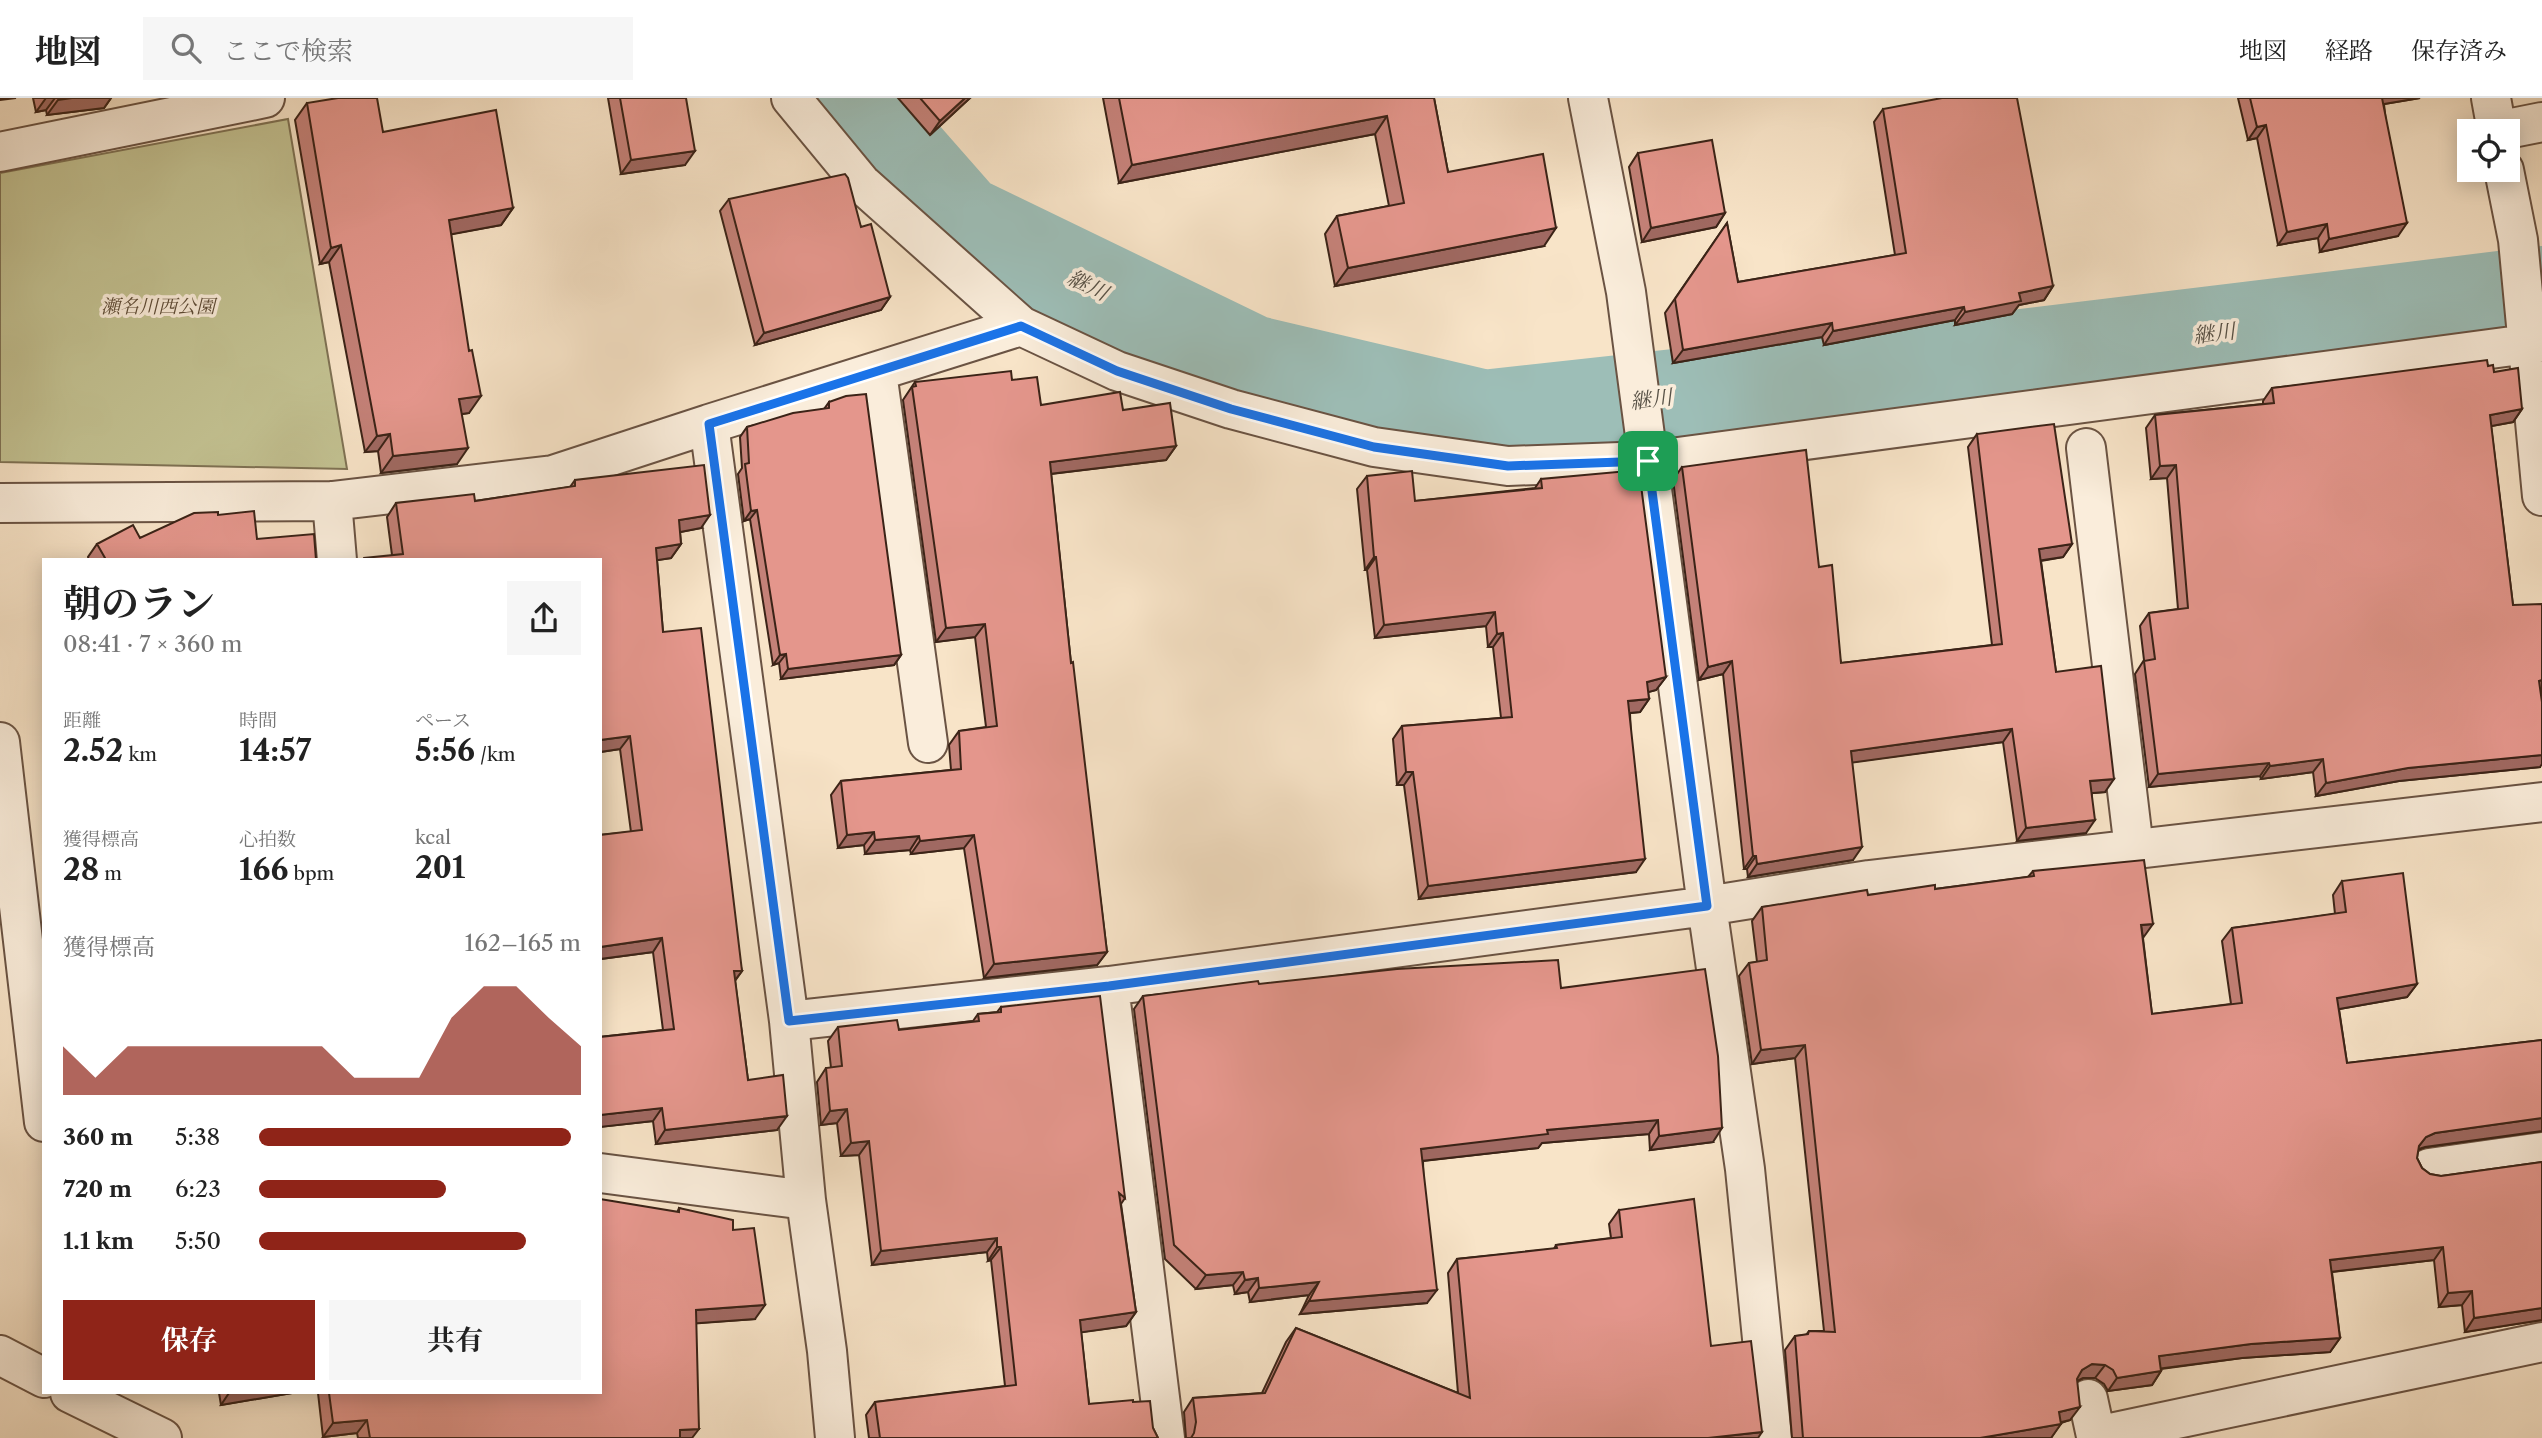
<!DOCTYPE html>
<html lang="ja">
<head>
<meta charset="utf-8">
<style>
	body { margin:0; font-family:"Libre Caslon Text","Noto Serif JP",serif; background:#f6f6f6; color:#222; height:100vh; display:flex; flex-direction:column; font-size:26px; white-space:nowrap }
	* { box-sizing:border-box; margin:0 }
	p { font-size:23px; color:#767676 }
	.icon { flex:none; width:38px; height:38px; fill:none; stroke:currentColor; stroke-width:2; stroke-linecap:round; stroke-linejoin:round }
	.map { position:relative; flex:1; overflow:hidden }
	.details { position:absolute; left:42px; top:460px; width:560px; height:836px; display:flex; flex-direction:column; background:#fff; border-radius:0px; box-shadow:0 4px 18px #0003 }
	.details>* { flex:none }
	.fabs { position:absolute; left:2457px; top:21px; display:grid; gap:14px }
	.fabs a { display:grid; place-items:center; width:63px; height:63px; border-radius:0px; background:#fff; box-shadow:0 4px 18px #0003; font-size:35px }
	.pin { position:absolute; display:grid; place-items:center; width:60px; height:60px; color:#fff; margin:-30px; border-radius:14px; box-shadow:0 4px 10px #0006 }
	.round { display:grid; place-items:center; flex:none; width:74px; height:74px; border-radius:0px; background:#f6f6f6 }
	.summary { display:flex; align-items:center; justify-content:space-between; height:119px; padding:0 21px }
	h1 { font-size:38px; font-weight:700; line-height:52px }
	.stats { display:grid; grid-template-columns:repeat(3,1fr); gap:10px; height:119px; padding:7px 21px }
	.stats div { display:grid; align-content:center }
	.stats b { font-size:30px; font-weight:700 }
	.stats small { font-size:19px; font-weight:400 }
	.stats p { font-size:19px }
	.chart { height:196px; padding:14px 21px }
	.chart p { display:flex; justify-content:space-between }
	.chart svg { width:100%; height:126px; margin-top:7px; fill:#8f2418; opacity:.7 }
	.primary-button { display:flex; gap:14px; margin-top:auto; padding:14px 21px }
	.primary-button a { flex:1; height:80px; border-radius:0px; background:#8f2418; color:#fff; font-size:28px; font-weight:700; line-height:80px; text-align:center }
	.primary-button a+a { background:#f6f6f6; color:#222 }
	ul { padding:0 21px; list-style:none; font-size:23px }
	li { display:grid; grid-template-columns:112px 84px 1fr; align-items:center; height:52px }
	li i { height:18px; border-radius:9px; background:#8f2418 }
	header { display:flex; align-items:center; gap:42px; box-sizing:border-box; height:98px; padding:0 35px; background:#fff; border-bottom:2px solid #e0e0e0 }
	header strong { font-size:33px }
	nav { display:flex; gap:38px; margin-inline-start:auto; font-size:24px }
	.search { width:490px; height:63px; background:#f6f6f6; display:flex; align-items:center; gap:18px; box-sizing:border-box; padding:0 24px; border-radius:0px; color:#767676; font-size:26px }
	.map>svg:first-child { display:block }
	.green { fill:#c3c292; stroke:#7f7254; stroke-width:2 }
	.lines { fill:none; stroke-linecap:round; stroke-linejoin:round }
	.river { stroke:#9dbeb7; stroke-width:98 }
	.minor-casing { stroke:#6a5343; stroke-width:42 }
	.minor { stroke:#faeddb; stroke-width:38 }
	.wall { fill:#c48178; stroke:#3b2317; stroke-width:2 }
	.shaded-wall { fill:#a06962; stroke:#3b2317; stroke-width:2 }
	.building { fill:#e4968c; stroke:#3b2317; stroke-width:2 }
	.route-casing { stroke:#fff; stroke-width:14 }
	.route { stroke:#1a73e8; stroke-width:9 }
	.labels { text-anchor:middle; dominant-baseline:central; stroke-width:7; stroke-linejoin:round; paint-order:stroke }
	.park-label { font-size:19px; font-style:italic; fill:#5d4b36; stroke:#faeddb }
	.water-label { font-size:21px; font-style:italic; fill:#585247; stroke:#faeddb }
</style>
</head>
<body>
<header>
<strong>地図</strong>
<div class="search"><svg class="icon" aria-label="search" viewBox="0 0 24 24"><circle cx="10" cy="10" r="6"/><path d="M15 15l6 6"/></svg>ここで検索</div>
<nav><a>地図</a><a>経路</a><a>保存済み</a></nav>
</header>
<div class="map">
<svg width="2542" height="1340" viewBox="0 0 2542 1340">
	<rect width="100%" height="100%" fill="#f8e4c8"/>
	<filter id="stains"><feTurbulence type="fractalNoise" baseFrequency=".00286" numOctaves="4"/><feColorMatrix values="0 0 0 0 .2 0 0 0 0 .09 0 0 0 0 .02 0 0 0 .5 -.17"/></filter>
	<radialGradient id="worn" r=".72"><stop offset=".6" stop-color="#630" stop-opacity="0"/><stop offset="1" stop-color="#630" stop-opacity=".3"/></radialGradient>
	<path class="green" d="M288,21L347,371L0,364V75Z"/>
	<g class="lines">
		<path class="river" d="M850,0L960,125L1251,266L1484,321L1866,279L2542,197"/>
		<defs>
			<path id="minor" d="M791,0L862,86L1021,228L1117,273L1231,311L1374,349L1508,368L1648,363L2542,244
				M1588,0L1626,194L1707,808L1745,1071L1772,1340
				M2491,0L2497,33L2542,24
				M0,54L265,0
				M2504,72L2518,142L2542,398
				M877,274L928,645
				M709,326L1021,228
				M2086,350L2134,751
				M332,403L337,462
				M0,405L332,403L553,377L709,326L789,923L806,1102L827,1253L835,1340
				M0,644L44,1024
				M1109,888L1165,1340
				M789,923L1109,888L1707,808L1869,782L2542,704
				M2429,1070L2542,1054
				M600,1075L806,1102
				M0,1257L44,1280
				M70,1295L162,1340
				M2088,1301L2096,1338L2542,1244"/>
		</defs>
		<use href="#minor" class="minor-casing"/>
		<use href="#minor" class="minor"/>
	</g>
	<path class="wall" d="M33,0H111L104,10L47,17L46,12L36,14Z
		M608,0H686L685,67L621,76Z
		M898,0H970L930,37Z
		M1103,0H1434L1448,74L1544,148L1335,188L1325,136L1337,118L1389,108L1375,36L1119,85Z
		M2238,0H2420L2384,6L2398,138L2320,154L2318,140L2278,147L2257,40L2248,42Z
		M307,5L383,34L513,110L501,127L451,136L469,315L462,316L457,366L381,375L378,353L365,354L329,164L320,166L295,22Z
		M1883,11L2053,188L2044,202L2019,207L2012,216L1955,227V222L1824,247L1822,239L1673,265L1665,215L1727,125L1738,184L1895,157L1874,24Z
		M1638,55L1725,115L1716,129L1642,144L1629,69Z
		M729,101L861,129L890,199L881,212L755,247L720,113Z
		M2488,268L2494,274L2522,311L2513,324L2491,328L2513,507L2541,594L2540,669L2399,683L2316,698L2313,674L2261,681L2260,678L2149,689L2135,576L2144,562L2140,528L2149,515L2178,511L2167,380L2151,381L2146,330L2155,317L2263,306V303L2272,290Z
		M1012,282L1041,307L1123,312L1176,348L1166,362L1051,376L1071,565L1107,854L1097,867L984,880L964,750L911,756L910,752L865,756L864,747L838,750L831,697L841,683L951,672L949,647L959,633L986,629L975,539L936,544L903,302L915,284Z
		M829,304L901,557L894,567L781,581L779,565L773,567L750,421L744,423L738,376L742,370L740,339L747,329L824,311Z
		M1977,336L2072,446L2063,459L2041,463L2056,574L2105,694L2092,695L2086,735L2017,743L2003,644L1852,664L1853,762L1748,779L1747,771H1744L1723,576L1699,582L1673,382L1682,369L1819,469L1841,565L1992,547L1968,349Z
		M1367,378L1415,403L1535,390L1541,381L1666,579L1656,592L1648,594L1649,601L1640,614L1630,615L1636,774L1419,801L1404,687H1397L1393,641L1402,628L1501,620L1493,549H1488L1486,528L1375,540L1367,472H1365L1357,391Z
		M575,382L701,430L680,434L681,446L671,460L657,462L663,534L742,873L735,883L748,982L777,1032L656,1046L653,1023L600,1029V939L663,932L653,854L600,861V737L631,734L620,651L600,654V462L392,457L387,419L396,405L475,403L570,389Z
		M218,417L257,441L316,462H89L88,459L97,446L140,440Z
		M2033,773L2143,840L2152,916L2231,906L2222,843L2232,830L2335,816L2333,797L2342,783L2417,886L2407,899L2339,911L2347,965L2542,942V1033L2425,1049L2418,1052L2417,1060L2422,1070L2430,1076L2441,1078L2542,1064V1222L2465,1234L2462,1207L2439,1209L2434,1162L2332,1174L2340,1240L2330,1254L2242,1260L2161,1271V1273L2152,1287L2108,1293L2104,1286L2095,1280H2083L2077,1283L2070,1322L2061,1325L2051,1340H1792L1785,1252L1795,1238L1806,1237L1809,1233H1824L1795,960L1752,966L1739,878L1749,865L1757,864L1752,823L1762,809L1868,797L1935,791L2028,779Z
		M1259,886L1561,890L1713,1044L1650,1052L1649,1036L1542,1045L1538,1050L1423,1063L1427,1205L1300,1216L1309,1197L1250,1204L1248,1194L1235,1196L1233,1187L1196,1191L1165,1161L1134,911L1143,898Z
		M1001,909L1125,1100L1121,1106L1136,1214L1126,1228L1081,1234L1089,1306L1133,1304L1153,1330L1158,1340H869L866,1317L875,1304L1005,1288L991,1162L988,1163L987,1154L872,1167L859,1057L841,1058L837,1025L821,1027L817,984L826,970H831L828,943L838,929L899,932L973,923L978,916L997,914Z
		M679,1110L733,1132L755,1221L696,1225L692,1340H358L357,1335L323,1339L318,1295H600Z
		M1619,1112L1711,1248L1758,1340H1186L1184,1314L1193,1300L1262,1295L1286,1244L1296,1230L1458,1295L1448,1175L1457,1161L1554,1151L1556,1147L1611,1140L1609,1126Z
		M219,1295H292L221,1307Z"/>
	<path class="shaded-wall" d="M0,0H16L0,2Z
		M46,0H55L46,12L36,14Z
		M72,0H111L104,10L47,17L58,2Z
		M965,0H970L930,37L940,23Z
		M2378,0H2420L2372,8Z
		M1387,18L1375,36L1119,85L1132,67Z
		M2266,27L2257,40L2248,42L2257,29Z
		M695,53L685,67L621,76L631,62Z
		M513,110L501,127L437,139L449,122Z
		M1725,115L1716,129L1642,144L1651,130Z
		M2407,125L2398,138L2320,154L2329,141Z
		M2327,126L2318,140L2278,147L2287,134Z
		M1556,130L1544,148L1335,188L1348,170Z
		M341,147L329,164L320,166L331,150Z
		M2053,188L2044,202L2019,207L2012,216L1955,227L1965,214L2019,195Z
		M890,199L881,212L755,247L764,235Z
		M1964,209L1955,222L1824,247L1833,233Z
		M1832,225L1822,239L1673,265L1683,252Z
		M481,298L469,315L448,318L459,301Z
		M2522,311L2513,324L2481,330L2490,317Z
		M390,336L378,353L365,354L377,338Z
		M1176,348L1166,362L1041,377L1050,364Z
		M468,350L457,366L381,375L393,358Z
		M2176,367L2167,380L2151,381L2160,368Z
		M757,412L750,421L744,423L751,413Z
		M710,417L701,430L670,436L679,422Z
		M681,446L671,460L646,464L656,450Z
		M2072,446L2063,459L2030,464L2039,451Z
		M1374,459H1376L1367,472H1365Z
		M1495,514L1486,528L1375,540L1384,527Z
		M985,526L975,539L936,544L946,530Z
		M1503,535L1493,549H1488L1497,536Z
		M786,556L779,565L773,567L780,557Z
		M901,557L894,567L781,581L788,571Z
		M1732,563L1723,576L1699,582L1708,569Z
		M1666,579L1656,592L1638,597L1647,584Z
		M2542,582V594L2530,596L2539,583Z
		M1649,601L1640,614L1619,616L1628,603Z
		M2012,631L2003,644L1842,666L1851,653Z
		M630,638L620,651L600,654V642Z
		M2542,657V666L2540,669L2399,683L2316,698L2326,685L2408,670Z
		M2323,661L2313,674L2261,681L2270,668Z
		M2269,665L2260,678L2149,689L2158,676Z
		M1406,674H1413L1404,687H1397Z
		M2114,681L2105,694L2081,696L2090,683Z
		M2095,722L2086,735L2017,743L2026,730Z
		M874,734L864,747L838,750L847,737Z
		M974,737L964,750L911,756L920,743Z
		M919,738L910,752L865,756L875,742Z
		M1862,749L1853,762L1748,779L1757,766Z
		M1753,758H1756L1747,771H1744Z
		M1645,761L1636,774L1419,801L1428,788Z
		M2153,826L2143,840L2141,827Z
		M662,840L653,854L600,861V849Z
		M1107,854L1097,867L984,880L994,866Z
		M734,873H742L732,886Z
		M2417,886L2407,899L2328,913L2337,900Z
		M1805,947L1795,960L1752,966L1761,952Z
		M662,1010L653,1023L600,1029V1017Z
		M847,1011L837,1025L821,1027L830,1013Z
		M787,1018L777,1032L656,1046L665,1032Z
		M2542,1020V1033L2425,1049L2416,1052L2426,1039L2435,1035Z
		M1658,1022L1649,1036L1542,1045L1538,1050L1412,1064L1421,1051L1547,1032Z
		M1722,1030L1713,1044L1650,1052L1659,1038Z
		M869,1043L859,1057L841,1058L851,1045Z
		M997,1140L987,1154L872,1167L881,1153Z
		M997,1149H1001L991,1162L988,1163Z
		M2443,1149L2434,1162L2321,1175L2330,1162Z
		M1243,1174L1233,1187L1196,1191L1206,1177Z
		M1258,1180L1248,1194L1235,1196L1245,1182Z
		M1319,1184L1309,1197L1250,1204L1259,1190Z
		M1437,1192L1427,1205L1300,1216L1309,1203Z
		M2472,1193L2462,1207L2439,1209L2448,1195Z
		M765,1207L755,1221L687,1226L696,1212Z
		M2542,1210V1222L2465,1234L2474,1220Z
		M1136,1214L1126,1228L1070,1236L1080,1222Z
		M2340,1240L2330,1254L2242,1260L2149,1272L2159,1258L2251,1246Z
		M2092,1266L2105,1267L2095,1280H2083L2073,1285L2082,1272Z
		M2161,1273L2152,1287L2108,1293L2117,1280Z
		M229,1295H292L221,1307Z
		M2080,1309L2070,1322L2049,1327L2059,1314Z
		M367,1322L357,1335L323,1339L333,1325Z
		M2061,1326L2051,1340H1980Z
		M699,1331L692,1340H674L680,1332Z
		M1762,1334L1758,1340H1708Z"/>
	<path class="building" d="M338,0H377L383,34L496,12L513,110L449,122L469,253L472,252L481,298L459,301L468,350L393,358L390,336L377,338L341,147L331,150L307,5Z
		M620,0H686L695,53L631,62Z
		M920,0H965L940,23Z
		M1119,0H1434L1448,74L1543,56L1556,130L1348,170L1337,118L1404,105L1387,18L1132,67Z
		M1942,0H2017L2053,188L2019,195L2021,203L1965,214L1964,209L1833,233L1832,225L1683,252L1675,201L1727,125L1738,184L1906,155L1883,11Z
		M2250,0H2382L2407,125L2329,141L2327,126L2287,134L2266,27L2257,29Z
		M1712,42L1725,115L1651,130L1638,55Z
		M845,76L848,80L861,129L871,126L890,199L764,235L729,101Z
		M2487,262L2488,268L2493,267L2494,274L2518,270L2522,311L2490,317L2513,507L2542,506V582L2539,583L2542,604V657L2408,670L2326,685L2323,661L2270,668L2269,665L2158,676L2144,563L2155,561L2149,515L2188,510L2176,367L2160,368L2155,317L2274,305L2272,290Z
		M1011,273L1012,282L1037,279L1041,307L1120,294L1123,312L1170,305L1176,348L1050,364L1071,565L1073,564L1107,854L994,866L974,737L920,743L919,738L875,742L874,734L847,737L841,683L961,671L959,633L997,628L985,526L946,530L912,289L916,288L915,284Z
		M866,296L901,557L788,571L786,556L780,557L757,412L751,413L745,366L749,365L747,329L793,315L829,310V304L846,298Z
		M2054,326L2072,446L2039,451L2056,574L2101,568L2114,681L2090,683L2095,722L2026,730L2012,631L1851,653L1862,749L1757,766L1756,758H1753L1732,563L1708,569L1682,369L1806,352L1819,469L1832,467L1841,565L2002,546L1977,336Z
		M704,367L710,417L679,422L681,446L656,450L663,534L701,530L742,873H734L748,982L783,977L787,1018L665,1032L662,1010L600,1017V939L674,931L662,840L600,849V737L642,732L630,638L600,642V462H363L364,460L403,456L396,405L474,396L475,403L575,388V382Z
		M1639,372L1666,579L1647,584L1649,601L1628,603L1645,761L1428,788L1413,674H1406L1402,628L1512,619L1503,535L1497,536L1495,514L1384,527L1376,459H1374L1367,378L1412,373L1415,403L1542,390L1541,381Z
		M254,413L257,441L314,436L316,462H102L105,460L97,446L133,427L140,440L194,415L218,414V417Z
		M2144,762L2153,826L2141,827L2152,916L2242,905L2232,830L2346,814L2342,783L2403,775L2417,886L2337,900L2347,965L2542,942V1020L2435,1035L2426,1039L2419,1048L2417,1060L2422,1070L2430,1076L2441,1078L2542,1064V1210L2474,1220L2472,1193L2448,1195L2443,1149L2330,1162L2340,1240L2251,1246L2159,1258L2161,1273L2117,1280L2113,1272L2105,1267L2092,1266L2082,1272L2077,1281L2080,1309L2059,1314L2061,1326L1980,1340H1803L1795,1238L1808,1236L1809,1233L1835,1234L1805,947L1761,952L1749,865L1767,862L1762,809L1867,792L1868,797L1935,787V791L2034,778L2033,773Z
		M1558,862L1561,890L1705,871L1718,958L1722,1030L1659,1038L1658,1022L1547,1032L1548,1036L1421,1051L1437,1192L1309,1203L1319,1184L1259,1190L1258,1180L1245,1182L1243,1174L1206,1177L1174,1147L1143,898L1258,883L1259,886L1397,871Z
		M1100,898L1125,1100L1119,1095L1136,1214L1080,1222L1089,1306L1133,1302V1304L1150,1303L1153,1330L1158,1340H880L875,1304L1016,1287L1001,1149H997V1140L881,1153L869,1043L851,1045L847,1011L830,1013L826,970L842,968L838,929L897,922L899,932L979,923L978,916L1001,914V909Z
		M600,1101L679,1114V1110L733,1122V1132L754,1130L765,1207L696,1212L699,1331L680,1332V1340H370L367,1322L333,1325L329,1295H600Z
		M1694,1101L1711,1248L1751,1243L1762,1334L1708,1340H1191L1194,1335L1196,1324L1193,1300L1265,1295L1296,1230L1470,1300L1457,1161L1557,1150L1556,1147L1622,1139L1619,1112Z"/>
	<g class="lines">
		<defs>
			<path id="route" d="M1021,228L1117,273L1231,311L1374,349L1508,368L1648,363L1707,808L1109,888L789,923L709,326Z"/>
		</defs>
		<use href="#route" class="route-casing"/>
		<use href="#route" class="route"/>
	</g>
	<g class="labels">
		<g class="park-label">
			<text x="158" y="208">瀬名川西公園</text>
		</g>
		<g class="water-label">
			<text transform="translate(1088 187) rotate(26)">継川</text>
			<text transform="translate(2214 235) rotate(-7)">継川</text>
			<text transform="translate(1651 301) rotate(-7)">継川</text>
		</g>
	</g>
	<rect width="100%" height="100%" filter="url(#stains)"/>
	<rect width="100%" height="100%" fill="url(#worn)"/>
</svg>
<div class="fabs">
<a><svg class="icon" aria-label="locate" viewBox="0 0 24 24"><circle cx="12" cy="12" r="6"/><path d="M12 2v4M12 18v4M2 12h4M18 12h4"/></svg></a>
</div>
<div class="pin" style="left:1648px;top:363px;background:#1e9e55"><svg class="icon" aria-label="arrive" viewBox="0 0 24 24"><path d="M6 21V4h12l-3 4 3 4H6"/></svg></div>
<section class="details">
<div class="summary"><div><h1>朝のラン</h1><p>08:41 · 7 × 360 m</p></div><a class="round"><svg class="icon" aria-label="share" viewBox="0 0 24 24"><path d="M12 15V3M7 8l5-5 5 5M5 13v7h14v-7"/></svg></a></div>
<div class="stats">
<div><p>距離</p><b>2.52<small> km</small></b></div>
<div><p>時間</p><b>14:57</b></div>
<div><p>ペース</p><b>5:56<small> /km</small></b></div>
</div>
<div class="stats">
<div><p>獲得標高</p><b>28<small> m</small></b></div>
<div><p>心拍数</p><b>166<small> bpm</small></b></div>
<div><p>kcal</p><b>201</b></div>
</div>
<div class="chart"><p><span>獲得標高</span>162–165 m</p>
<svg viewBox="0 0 160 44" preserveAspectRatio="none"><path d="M0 44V27L10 38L20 27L30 27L40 27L50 27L60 27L70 27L80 27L90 38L100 38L110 38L120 17L130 6L140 6L150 17L160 27V44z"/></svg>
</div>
<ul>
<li><b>360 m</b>5:38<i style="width:97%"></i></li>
<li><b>720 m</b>6:23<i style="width:58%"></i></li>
<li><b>1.1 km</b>5:50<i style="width:83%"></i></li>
</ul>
<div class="primary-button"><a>保存</a><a>共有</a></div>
</section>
</div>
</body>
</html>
